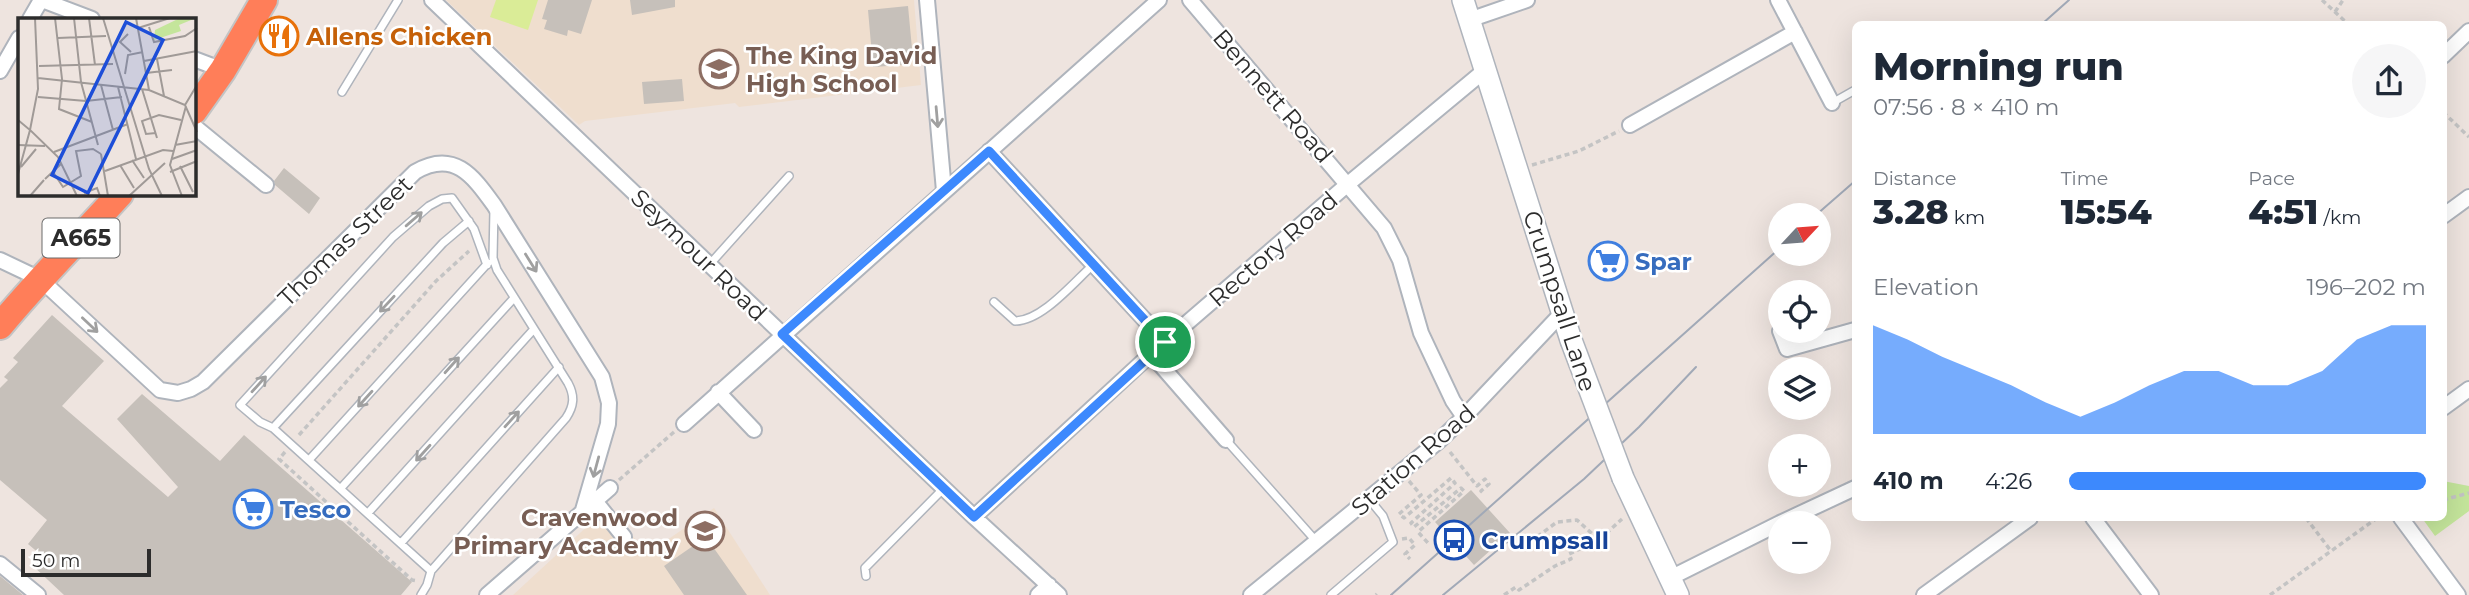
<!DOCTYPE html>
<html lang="en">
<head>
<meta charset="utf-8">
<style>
	body { margin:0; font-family:Montserrat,sans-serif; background:#f6f6f7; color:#1f2937; height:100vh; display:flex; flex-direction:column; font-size:26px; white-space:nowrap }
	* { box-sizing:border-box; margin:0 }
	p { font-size:23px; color:#747a83 }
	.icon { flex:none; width:38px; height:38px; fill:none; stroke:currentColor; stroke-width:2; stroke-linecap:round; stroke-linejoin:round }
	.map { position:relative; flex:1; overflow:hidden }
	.drawer { position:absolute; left:1852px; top:21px; width:595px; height:500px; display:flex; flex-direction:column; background:#fff; border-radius:10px; box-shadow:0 7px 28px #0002 }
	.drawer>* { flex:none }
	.needle { width:46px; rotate:64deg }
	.buttons { position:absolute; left:1768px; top:203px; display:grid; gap:14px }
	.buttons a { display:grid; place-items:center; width:63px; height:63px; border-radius:50%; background:#fff; box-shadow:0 7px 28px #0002; font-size:35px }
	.scale { position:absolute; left:21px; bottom:18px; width:130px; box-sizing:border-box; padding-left:7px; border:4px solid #2c2c2c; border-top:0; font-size:19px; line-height:24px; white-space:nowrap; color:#2c2c2c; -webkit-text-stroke:5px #fff; paint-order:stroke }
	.pin { position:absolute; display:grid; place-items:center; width:60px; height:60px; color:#fff; margin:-30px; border:4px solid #fff; border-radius:50%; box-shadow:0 2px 7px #0007 }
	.round { display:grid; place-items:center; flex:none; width:74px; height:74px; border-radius:37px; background:#f6f6f7 }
	.summary { display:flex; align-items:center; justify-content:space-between; height:119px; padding:0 21px }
	h1 { font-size:38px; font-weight:800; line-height:52px }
	.metrics { display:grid; grid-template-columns:repeat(3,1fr); gap:10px; height:119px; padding:7px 21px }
	.metrics div { display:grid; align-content:center }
	.metrics b { font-size:35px; font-weight:800 }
	.metrics small { font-size:19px; font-weight:400 }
	.metrics p { font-size:19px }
	.chart { height:196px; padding:14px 21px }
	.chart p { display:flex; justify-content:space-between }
	.chart svg { width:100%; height:126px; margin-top:7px; fill:#3d89fd; opacity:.7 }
	ul { padding:0 21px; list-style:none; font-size:23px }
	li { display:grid; grid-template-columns:112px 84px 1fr; align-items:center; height:52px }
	li i { height:18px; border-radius:9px; background:#3d89fd }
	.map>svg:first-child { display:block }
	.education { fill:#efdece }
	.green { fill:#c4e59b }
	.pitch { fill:#daec97 }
	.building { fill:#c6c0ba }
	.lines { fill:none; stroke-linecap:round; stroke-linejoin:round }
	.lane-casing { stroke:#afb4bc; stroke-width:10 }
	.street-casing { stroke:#afb4bc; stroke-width:18 }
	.secondary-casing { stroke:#afb4bc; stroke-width:24 }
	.highway-casing { stroke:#c4c4c4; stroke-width:30 }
	.path { stroke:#c4c4c4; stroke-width:3.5; stroke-dasharray:5 3.5; stroke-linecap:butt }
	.lane { stroke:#fff; stroke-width:7 }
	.street { stroke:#fff; stroke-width:14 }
	.secondary { stroke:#fff; stroke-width:21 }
	.highway { stroke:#ff7e59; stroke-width:26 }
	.tram { stroke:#a1a9b7; stroke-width:2 }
	.secondary-bridge-casing { stroke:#afb4bc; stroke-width:24; stroke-linecap:butt }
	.secondary-bridge { stroke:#fff; stroke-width:21 }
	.oneway { stroke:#a0a0a0 }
	.route-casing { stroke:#fff; stroke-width:14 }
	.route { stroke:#3d89fd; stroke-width:9 }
	.labels { text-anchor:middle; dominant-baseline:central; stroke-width:5; stroke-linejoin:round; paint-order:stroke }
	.shield { fill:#fff; stroke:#6b6b6b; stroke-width:2 }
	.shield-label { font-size:23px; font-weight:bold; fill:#2c2c2c }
	.food-label { font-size:24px; font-weight:bold; fill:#c56008; stroke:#fff; text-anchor:start }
	.education-label { font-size:24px; font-weight:bold; fill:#785e54; stroke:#fff; text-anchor:start }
	.street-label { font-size:24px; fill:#2c2c2c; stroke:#fff }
	.shop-label { font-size:24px; font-weight:bold; fill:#366cbe; stroke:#fff; text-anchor:start }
	.transit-label { font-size:24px; font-weight:bold; fill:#164399; stroke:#fff; text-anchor:start }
	.inset-road { fill:none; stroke:#a09a97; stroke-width:2 }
	.view { fill:#1d4ed8; fill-opacity:0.15; stroke:#1d4ed8; stroke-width:3.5 }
	.inset-edge { fill:none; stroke:#2c2c2c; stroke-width:3.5 }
</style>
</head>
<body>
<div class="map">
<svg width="2469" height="595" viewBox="0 0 2469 595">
	<rect width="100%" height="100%" fill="#eee4df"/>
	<path class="education" d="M446,0H914L921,85L739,107L735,103L585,121L579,125Z
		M607,508L648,553L714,508L770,595H513Z"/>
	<path class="green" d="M2443,481L2469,486V511L2435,536L2422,518H2443Z"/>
	<path class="pitch" d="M496,0H538L528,30L490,17Z"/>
	<path class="building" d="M548,0H592L581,34L568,30L567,36L544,29L547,20L542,19Z
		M630,0H675V7L632,15Z
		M908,6L913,59L901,60L902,65L873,67L868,10Z
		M682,79L684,101L644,104L642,82Z
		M284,168L320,198L309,214L275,185L274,181Z
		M1617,247L1624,260L1600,274L1593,261Z
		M52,315L104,361L62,406L168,497L178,487L117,419L142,394L220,461L244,435L412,582L401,595H64L32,565L41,555L28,544L47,520L0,480V388L8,380L4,377L18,362L13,358Z
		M1471,490L1510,533L1474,565L1435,522Z
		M706,537L747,595H684L664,566Z
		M0,576L23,595H0Z"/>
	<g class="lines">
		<defs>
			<path id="lane" d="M342,92L398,0
				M1832,103L1855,90
				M710,264L789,176
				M994,302L1015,321C1042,321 1074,282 1093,265
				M273,428L443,243L469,221
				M1226,440L1316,541
				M309,460L488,263
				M341,488L514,298
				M368,513L534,329
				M401,543L559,367
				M431,571L273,428L260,422L240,405L393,237L429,206L442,199L452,198L474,229L487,265
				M866,576L865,568L944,488
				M421,595L427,585L431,571L566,418C574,406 575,396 568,383L497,270L493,258L494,209
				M1331,595L1393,542L1383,516L1369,499"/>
			<path id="street" d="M42,0L92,19
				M432,0L974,517L1059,595
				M927,0L944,191
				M1190,0L1384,228L1400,260L1421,333L1453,401L1464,417
				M1778,0L1832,103
				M30,19L41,0
				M1469,20L1527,0
				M2443,56L2469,31
				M194,59L223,70
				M0,71L19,38
				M1630,125L1795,32
				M194,126L266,185
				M989,151L1165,342
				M2443,216L2469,197
				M0,260L40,279L160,390L178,393L191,389L203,382L415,172C454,149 473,176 494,205L602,377L609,403L608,424L583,510
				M1780,331L1787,349L1855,330
				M1151,354L1226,440
				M718,392L754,430
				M2443,408L2469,389
				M684,424L1159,0
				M595,501L624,537
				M974,517L1151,354L1348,184L1484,71
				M2093,518L2151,595
				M2401,518L2458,595
				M1780,523L1855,488
				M0,564L38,595
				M1670,578L1780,523
				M487,595L610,488
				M1038,595L1049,585
				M1251,595L1440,440L1464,417L1563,312
				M1924,595L2030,518"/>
			<path id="secondary" d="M1463,0L1571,340
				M1623,478L1678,595"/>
			<path id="highway" d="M194,111L223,70L264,0
				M0,326C38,280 80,238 120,194"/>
		</defs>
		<use href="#lane" class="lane-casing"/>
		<use href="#street" class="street-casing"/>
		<use href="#secondary" class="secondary-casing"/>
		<use href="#highway" class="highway-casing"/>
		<path class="path" d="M2322,0L2348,24
			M2335,12L2343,0
			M2443,112L2469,137
			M1532,165L1579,151L1619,131
			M299,435L436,281L469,251
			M285,452L279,459L412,580L418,581
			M1450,452L1477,486L1485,479L1489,484L1481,491L1484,494
			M619,480L674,432
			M1409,481L1421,495L1399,514L1404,518L1451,478L1455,483L1411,523L1414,527L1461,488L1464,491L1418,532L1428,543
			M2443,500L2469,493
			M2306,518L2331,551
			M1532,535L1534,539L1557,522L1577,520L1599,540
			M1402,539L1409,538L1415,545L1405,554L1410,559
			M1376,595L1377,594
			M1504,595L1516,587L1519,590L1555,566L1571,559L1569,554L1599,540L1622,519
			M2270,595L2377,518"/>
		<use href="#lane" class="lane"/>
		<use href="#street" class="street"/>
		<use href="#secondary" class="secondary"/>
		<use href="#highway" class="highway"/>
		<path class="tram" d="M2042,24L2069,0
			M1816,215L1855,181
			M1391,595L1780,248
			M1443,595L1584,479L1639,427L1696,367"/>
		<defs>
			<path id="secondary-bridge" d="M1571,340L1623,478"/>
		</defs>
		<use href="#secondary-bridge" class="secondary-bridge-casing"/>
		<use href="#secondary-bridge" class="secondary-bridge"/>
	</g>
	<defs><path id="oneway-shaft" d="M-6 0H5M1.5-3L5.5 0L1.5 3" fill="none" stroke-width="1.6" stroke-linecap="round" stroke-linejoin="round" transform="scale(1.75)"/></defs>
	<g class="oneway">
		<use href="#oneway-shaft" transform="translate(937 117) rotate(85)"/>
		<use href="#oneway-shaft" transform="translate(414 219) rotate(-41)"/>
		<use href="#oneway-shaft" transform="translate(531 263) rotate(58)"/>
		<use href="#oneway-shaft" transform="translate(387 304) rotate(133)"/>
		<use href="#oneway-shaft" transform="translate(90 325) rotate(43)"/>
		<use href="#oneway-shaft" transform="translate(452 365) rotate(-48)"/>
		<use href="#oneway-shaft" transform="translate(259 384) rotate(-48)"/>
		<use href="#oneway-shaft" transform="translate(365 399) rotate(132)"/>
		<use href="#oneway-shaft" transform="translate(512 419) rotate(-48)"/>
		<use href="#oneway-shaft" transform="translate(423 453) rotate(132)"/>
		<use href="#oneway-shaft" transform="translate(596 467) rotate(105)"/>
	</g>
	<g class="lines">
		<defs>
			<path id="route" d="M989,151L1165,342L974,517L782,334Z"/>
		</defs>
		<use href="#route" class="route-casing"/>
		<use href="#route" class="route"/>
	</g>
	<defs>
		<symbol id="restaurant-ring" viewBox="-11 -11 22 22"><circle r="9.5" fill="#fff" stroke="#e8710a" stroke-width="1.5"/><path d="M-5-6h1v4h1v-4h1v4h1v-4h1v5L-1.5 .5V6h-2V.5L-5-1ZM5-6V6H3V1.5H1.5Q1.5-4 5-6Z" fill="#e8710a"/></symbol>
		<symbol id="school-ring" viewBox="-11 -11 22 22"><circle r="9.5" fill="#fff" stroke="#8d6e63" stroke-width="1.5"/><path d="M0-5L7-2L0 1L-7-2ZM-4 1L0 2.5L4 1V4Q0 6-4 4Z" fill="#8d6e63"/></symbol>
		<symbol id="supermarket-ring" viewBox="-11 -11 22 22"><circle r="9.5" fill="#fff" stroke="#3f7fe0" stroke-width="1.5"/><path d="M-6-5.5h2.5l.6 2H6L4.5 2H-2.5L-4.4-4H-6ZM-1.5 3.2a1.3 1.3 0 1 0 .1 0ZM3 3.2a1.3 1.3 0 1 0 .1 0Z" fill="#3f7fe0"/></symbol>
		<symbol id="bus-ring" viewBox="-11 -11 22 22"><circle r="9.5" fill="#fff" stroke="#1a4fb4" stroke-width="1.5"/><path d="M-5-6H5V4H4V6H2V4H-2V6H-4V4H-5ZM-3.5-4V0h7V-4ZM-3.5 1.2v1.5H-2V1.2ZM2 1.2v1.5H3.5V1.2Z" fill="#1a4fb4"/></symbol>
	</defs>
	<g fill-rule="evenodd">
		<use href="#restaurant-ring" x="257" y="14" width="44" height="44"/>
		<use href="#school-ring" x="697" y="47" width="44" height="44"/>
		<use href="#supermarket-ring" x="1586" y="239" width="44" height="44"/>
		<use href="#supermarket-ring" x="231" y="487" width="44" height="44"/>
		<use href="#school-ring" x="683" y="509" width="44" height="44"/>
		<use href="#bus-ring" x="1432" y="518" width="44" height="44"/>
	</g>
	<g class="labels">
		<rect class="shield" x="42.5" y="218.5" width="77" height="39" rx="5"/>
		<g class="shield-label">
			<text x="81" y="238">A665</text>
		</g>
		<g class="food-label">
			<text x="306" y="36">Allens Chicken</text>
		</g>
		<g class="education-label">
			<text x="746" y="55">The King David<tspan x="746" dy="28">High School</tspan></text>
			<text x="678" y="517" text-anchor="end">Cravenwood<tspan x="678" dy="28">Primary Academy</tspan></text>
		</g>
		<g class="street-label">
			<text transform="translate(1273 96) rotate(49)">Bennett Road</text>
			<text transform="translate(345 241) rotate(-44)">Thomas Street</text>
			<text transform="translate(1273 249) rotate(-41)">Rectory Road</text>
			<text transform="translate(699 255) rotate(44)">Seymour Road</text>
			<text transform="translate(1560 301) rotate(72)">Crumpsall Lane</text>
			<text transform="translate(1413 460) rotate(-41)">Station Road</text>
		</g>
		<g class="shop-label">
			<text x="1635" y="261">Spar</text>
			<text x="280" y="509">Tesco</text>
		</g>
		<g class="transit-label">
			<text x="1481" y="540">Crumpsall</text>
		</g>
	</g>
	<g transform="translate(18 18)">
		<rect width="178" height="178" fill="#eee4df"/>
		<path d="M162,0H178L161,7L163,13L136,22L137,12Z" fill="#c4e59b"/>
		<path class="inset-road" d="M17,0L20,71L12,112L40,139L59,178M37,0L44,61L41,91L74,104M56,0L63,64L80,127M71,0L77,47M85,0L131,151L144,178M118,0L131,72M131,9L136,24L167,18L179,10M120,10L152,0M110,16L102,24L113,34M40,20L88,18M139,41L146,78M126,43L179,33M21,48L95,46M128,55L154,52M107,56L110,37L125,34M20,60L131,72L167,87L179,114M83,67L95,112M100,69L118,141M124,71L139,120M20,79L68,83L104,79M167,87L179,67M0,102L12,112L0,156M138,115L128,116L124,103L141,97L163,102M0,127L27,128M157,127L179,123M36,134L110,106M83,136L90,178M154,141L179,132M114,142L126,160M102,147L116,170M162,148L175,174M3,149L18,131M87,153L145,132L155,133M35,154L45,169L63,158L58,133L75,131L83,136M152,154L179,143M27,161L43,146M66,175L79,170L82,178M12,178L26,162M111,178L147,145M164,178L152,147L168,88"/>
		<path class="view" d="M108,4L145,22L70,175L34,157Z"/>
		<rect width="178" height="178" class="inset-edge"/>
	</g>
</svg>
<div class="buttons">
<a><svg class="needle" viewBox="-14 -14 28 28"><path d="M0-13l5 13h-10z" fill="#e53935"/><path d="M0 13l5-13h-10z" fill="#747a83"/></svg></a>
<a><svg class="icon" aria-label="locate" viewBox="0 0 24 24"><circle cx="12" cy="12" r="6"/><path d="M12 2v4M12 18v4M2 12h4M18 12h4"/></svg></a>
<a><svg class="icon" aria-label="layers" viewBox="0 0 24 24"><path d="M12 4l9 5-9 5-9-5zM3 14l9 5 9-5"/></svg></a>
<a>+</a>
<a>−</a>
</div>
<div class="scale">50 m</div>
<div class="pin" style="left:1165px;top:342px;background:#1e9e55"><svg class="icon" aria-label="arrive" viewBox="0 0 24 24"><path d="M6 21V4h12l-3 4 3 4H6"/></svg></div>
<section class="drawer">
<div class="summary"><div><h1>Morning run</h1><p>07:56 · 8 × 410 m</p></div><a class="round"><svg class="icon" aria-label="share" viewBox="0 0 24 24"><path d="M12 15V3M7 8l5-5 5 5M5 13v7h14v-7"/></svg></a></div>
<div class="metrics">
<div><p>Distance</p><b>3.28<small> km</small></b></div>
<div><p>Time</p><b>15:54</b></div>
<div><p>Pace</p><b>4:51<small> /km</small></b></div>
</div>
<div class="chart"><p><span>Elevation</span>196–202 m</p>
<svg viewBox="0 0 160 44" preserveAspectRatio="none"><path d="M0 44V6L10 11L20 17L30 22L40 27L50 33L60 38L70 33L80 27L90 22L100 22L110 27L120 27L130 22L140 11L150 6L160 6V44z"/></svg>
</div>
<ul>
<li><b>410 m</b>4:26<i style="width:100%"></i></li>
</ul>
</section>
</div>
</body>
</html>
